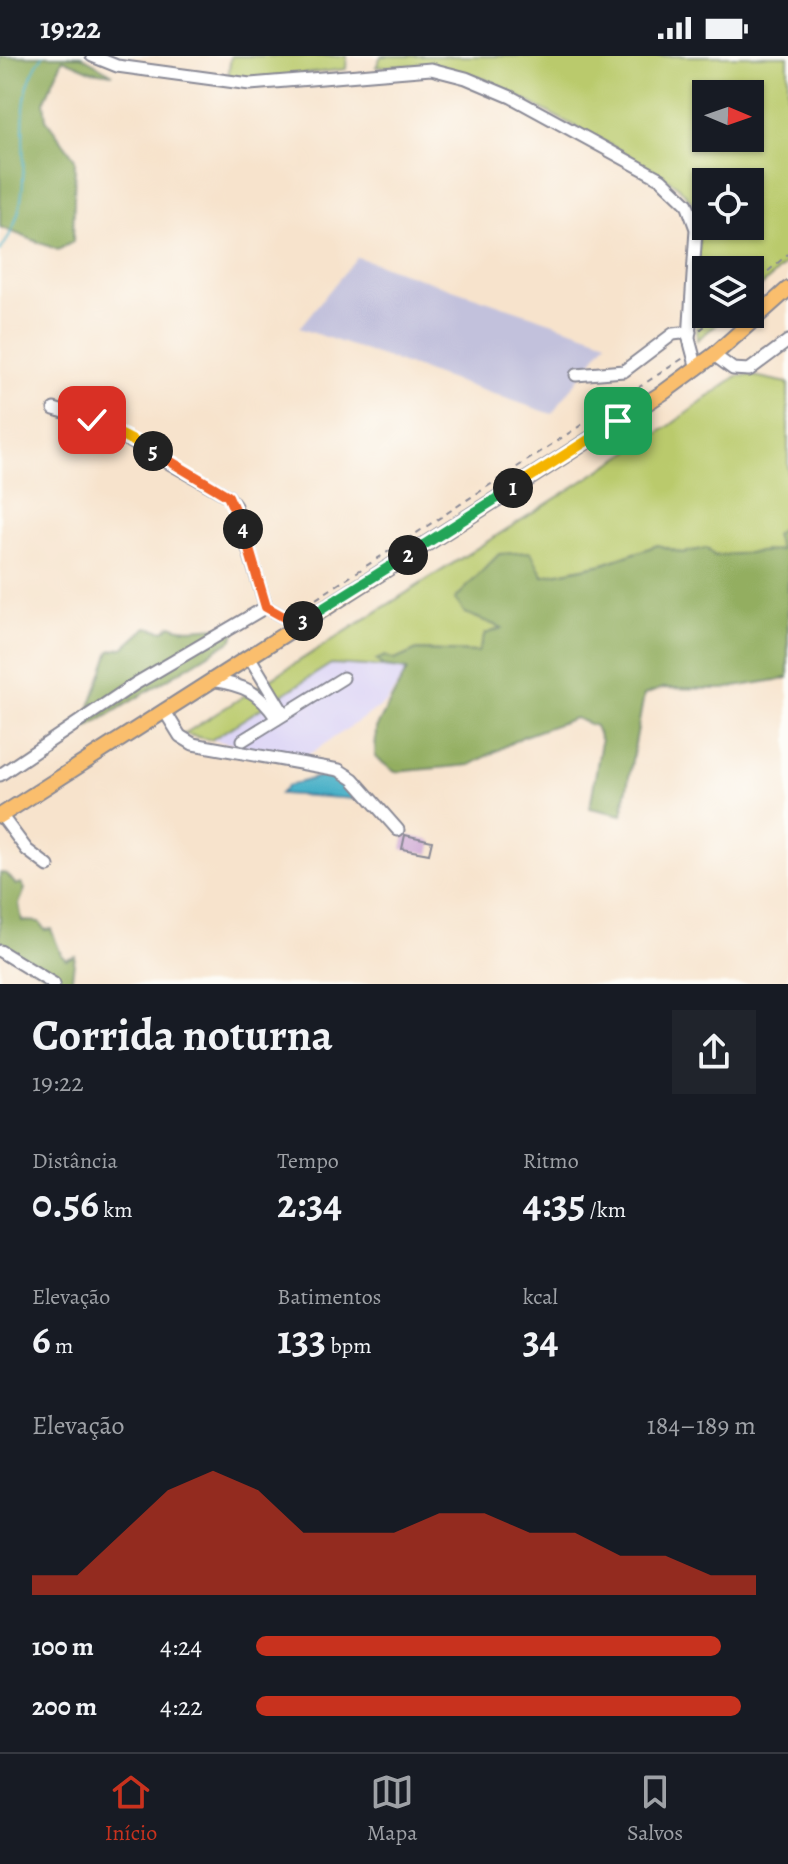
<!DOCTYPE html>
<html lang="pt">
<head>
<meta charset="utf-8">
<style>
	body { margin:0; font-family:Alegreya,serif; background:#20242c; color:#f1f3f6; height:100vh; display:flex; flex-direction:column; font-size:30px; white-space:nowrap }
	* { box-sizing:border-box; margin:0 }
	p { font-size:26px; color:#9ea1a6 }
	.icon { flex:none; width:44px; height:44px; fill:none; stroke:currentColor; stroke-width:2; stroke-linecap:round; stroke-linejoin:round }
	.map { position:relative; height:928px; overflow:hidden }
	.panel { display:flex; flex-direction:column; background:#171b24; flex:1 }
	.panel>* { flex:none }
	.needle { width:52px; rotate:92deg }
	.buttons { position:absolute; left:692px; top:24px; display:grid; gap:16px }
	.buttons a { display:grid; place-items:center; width:72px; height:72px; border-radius:0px; background:#171b24; box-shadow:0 2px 6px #0004; font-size:40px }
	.pin { position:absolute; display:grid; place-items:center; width:68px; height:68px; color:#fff; margin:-34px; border-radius:16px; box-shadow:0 4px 12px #0006 }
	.km { position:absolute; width:40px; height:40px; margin:-20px; border-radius:50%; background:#222; color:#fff; font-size:22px; line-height:40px; text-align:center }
	.round { display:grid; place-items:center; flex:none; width:84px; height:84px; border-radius:0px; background:#20242c }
	.overview { display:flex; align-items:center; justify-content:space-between; height:136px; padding:0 32px }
	h1 { font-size:44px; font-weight:700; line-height:60px }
	.metrics { display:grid; grid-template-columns:repeat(3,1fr); gap:12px; height:136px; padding:8px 32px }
	.metrics div { display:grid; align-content:center }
	.metrics b { font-size:40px; font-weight:700 }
	.metrics small { font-size:22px; font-weight:400 }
	.metrics p { font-size:22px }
	.chart { height:224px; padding:16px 32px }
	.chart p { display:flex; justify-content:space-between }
	.chart svg { width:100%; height:144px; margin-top:8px; fill:#c8321e; opacity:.7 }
	ul { padding:0 32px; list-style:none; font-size:26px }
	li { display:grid; grid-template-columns:128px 96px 1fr; align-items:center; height:60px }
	li i { height:20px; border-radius:10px; background:#c8321e }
	.status { display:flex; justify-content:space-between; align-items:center; height:56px; padding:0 40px; background:#171b24; direction:ltr }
	.status svg { height:22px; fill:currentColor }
	.tab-bar { display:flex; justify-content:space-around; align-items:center; height:112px; border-top:2px solid #363941; background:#171b24; font-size:22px; color:#9ea1a6 }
	.tab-bar a { display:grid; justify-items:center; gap:4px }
	.tab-bar .active { color:#c8321e }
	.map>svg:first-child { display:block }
	.built { fill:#ddd5f6 }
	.industrial { fill:#c2c1dc }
	.green { fill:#baca6c; stroke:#6a7c65; stroke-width:2; fill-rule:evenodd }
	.forest { fill:#93ae60; stroke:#576e5f; stroke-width:2 }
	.water { fill:#48b0c7; stroke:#327092; stroke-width:2 }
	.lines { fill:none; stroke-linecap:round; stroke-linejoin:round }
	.stream { stroke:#48b0c7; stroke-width:2 }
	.building { fill:#cba2d1 }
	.minor-casing { stroke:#898995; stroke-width:15 }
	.major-casing { stroke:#898995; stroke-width:18 }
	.path { stroke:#898995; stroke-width:2; stroke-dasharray:6 6; stroke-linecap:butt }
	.minor { stroke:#fff; stroke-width:11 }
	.major { stroke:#fabe6d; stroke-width:14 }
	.split-1-casing { stroke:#fff; stroke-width:16 }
	.split-2-casing { stroke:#fff; stroke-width:16 }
	.split-3-casing { stroke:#fff; stroke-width:16 }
	.split-4-casing { stroke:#fff; stroke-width:16 }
	.split-5-casing { stroke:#fff; stroke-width:16 }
	.split-6-casing { stroke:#fff; stroke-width:16 }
	.split-1 { stroke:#f5b400; stroke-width:10 }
	.split-2 { stroke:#22a559; stroke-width:10 }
	.split-3 { stroke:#22a559; stroke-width:10 }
	.split-4 { stroke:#f0652b; stroke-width:10 }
	.split-5 { stroke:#f0652b; stroke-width:10 }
	.split-6 { stroke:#f5b400; stroke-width:10 }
</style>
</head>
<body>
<div class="status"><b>19:22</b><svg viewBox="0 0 49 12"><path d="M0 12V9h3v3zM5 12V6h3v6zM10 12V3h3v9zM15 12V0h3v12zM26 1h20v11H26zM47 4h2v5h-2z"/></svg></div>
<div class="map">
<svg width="788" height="928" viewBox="0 0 788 928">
	<rect width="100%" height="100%" fill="#fdfcf7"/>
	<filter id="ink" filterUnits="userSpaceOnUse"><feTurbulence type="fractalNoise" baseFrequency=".0125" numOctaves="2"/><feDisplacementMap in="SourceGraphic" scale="16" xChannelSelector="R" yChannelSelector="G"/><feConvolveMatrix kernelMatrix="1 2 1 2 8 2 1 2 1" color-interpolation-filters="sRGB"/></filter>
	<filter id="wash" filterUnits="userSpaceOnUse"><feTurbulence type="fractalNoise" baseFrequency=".006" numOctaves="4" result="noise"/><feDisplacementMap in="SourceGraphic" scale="32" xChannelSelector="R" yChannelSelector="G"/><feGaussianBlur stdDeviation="1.8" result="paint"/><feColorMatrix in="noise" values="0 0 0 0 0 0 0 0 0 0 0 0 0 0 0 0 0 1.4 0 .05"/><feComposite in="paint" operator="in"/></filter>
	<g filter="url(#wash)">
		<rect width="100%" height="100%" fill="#f7e3cc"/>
		<path class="built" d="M331,608L407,613L387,646L305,701L211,684Z"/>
		<path class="industrial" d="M357,201L607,285L552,358L299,272Z"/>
		<path class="green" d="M231,0H347L346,13L263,23L228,22Z
			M381,0H788V206L750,240V214H706V258H730L697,284L699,163L692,146L678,130L622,95L485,23L432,8L376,11ZM706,38H750V82H706ZM706,126H750V170H706Z
			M749,319L788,327V468L781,494L714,500L707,492L682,498L658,489L603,508L543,520L465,557L503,572L478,596L417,594L395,604H377L384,611L331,608L211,684L184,678L668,371L737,320Z"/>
		<path class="forest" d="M0,0H81L113,18L91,15L63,3L44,46L46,63L75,103L73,186L58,194L0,171Z
			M788,468V622L723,633L663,632L644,639L622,759L590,752L601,685L595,670L575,662L524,680L470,709L395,716L375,701L376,672L407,614L384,611L376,604L385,600L395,604L417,594L478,596L485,578L502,572L465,557L455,543L499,498L531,496L543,520L603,508L658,489L682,497L707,492L714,500L780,494L775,479Z
			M171,569C192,579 216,565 235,575L233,583L87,672L84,667L110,595L125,591L147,571L164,575Z
			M0,817L7,818L16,829L21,827L25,833L19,848L22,865L39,866L45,874L51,873L61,898L66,903L75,900L71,928H61L0,892Z"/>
		<path class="water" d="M325,719L343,723L356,735L355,743L280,738L287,730Z"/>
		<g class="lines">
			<path class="stream" d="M0,195C48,130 0,54 43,0"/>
		</g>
		<g id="blocks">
			<path class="building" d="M405,779L432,785L429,798L402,793Z"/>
		</g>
	</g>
	<g filter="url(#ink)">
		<use href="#blocks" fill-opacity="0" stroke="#898995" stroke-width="2"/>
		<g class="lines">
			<defs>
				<path id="minor" d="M92,0L117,10L250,28L431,13L466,22L511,41L661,123L687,148L696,173L689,283L697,313
					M714,299L733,313L749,314L788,285
					M576,319L624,315L673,278L690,276
					M54,353L92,364L228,440L235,450L266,551
					M249,600L284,658
					M211,624C243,629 259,635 277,663
					M164,654L180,680L193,688L339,714L353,723L398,774
					M243,684L343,622
					M0,719L135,628L266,551L298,569
					M1,759L27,794L48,810
					M0,895L54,928"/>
				<path id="major" d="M0,760L664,336L714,299L788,233"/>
			</defs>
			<use href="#minor" class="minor-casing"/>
			<use href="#major" class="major-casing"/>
			<path class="path" d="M750,231L788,198
				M700,274L719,258
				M296,556L685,301"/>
			<use href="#minor" class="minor"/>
			<use href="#major" class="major"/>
		</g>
	</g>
	<g class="lines" filter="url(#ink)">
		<defs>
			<path id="split-1" d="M513,432L618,365"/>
			<path id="split-2" d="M408,499L513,432"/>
			<path id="split-3" d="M303,565L408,499"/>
			<path id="split-4" d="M243,473L266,551L298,569L303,565"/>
			<path id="split-5" d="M153,395L228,440L243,473"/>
			<path id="split-6" d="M92,364L153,395"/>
		</defs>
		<use href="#split-1" class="split-1-casing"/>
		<use href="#split-2" class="split-2-casing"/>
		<use href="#split-3" class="split-3-casing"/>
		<use href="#split-4" class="split-4-casing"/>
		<use href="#split-5" class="split-5-casing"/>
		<use href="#split-6" class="split-6-casing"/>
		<use href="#split-1" class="split-1"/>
		<use href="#split-2" class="split-2"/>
		<use href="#split-3" class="split-3"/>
		<use href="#split-4" class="split-4"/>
		<use href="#split-5" class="split-5"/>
		<use href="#split-6" class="split-6"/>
	</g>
</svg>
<div class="buttons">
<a><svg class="needle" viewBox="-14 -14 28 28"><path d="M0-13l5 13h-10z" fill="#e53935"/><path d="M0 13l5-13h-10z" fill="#9ea1a6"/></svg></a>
<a><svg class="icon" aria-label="locate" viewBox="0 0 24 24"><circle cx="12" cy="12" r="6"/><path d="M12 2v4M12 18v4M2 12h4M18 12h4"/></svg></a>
<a><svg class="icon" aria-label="layers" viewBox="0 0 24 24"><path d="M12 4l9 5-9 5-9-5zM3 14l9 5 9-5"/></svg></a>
</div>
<div class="pin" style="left:618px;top:365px;background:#1e9e55"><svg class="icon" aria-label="arrive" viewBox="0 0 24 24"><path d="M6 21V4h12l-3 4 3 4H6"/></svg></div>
<div class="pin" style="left:92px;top:364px;background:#d93025"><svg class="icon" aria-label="check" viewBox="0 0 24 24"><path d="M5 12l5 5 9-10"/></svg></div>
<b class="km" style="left:513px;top:432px">1</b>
<b class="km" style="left:408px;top:499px">2</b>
<b class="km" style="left:303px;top:565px">3</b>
<b class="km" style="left:243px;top:473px">4</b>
<b class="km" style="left:153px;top:395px">5</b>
</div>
<section class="panel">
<div class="overview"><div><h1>Corrida noturna</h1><p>19:22</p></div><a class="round"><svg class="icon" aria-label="share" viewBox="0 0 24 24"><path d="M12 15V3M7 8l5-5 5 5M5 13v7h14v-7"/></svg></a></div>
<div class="metrics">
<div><p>Distância</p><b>0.56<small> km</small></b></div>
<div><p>Tempo</p><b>2:34</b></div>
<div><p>Ritmo</p><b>4:35<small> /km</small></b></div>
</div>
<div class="metrics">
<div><p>Elevação</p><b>6<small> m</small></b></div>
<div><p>Batimentos</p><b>133<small> bpm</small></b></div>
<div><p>kcal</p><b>34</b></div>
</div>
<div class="chart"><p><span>Elevação</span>184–189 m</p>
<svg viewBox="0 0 160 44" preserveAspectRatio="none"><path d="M0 44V38L10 38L20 25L30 12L40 6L50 12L60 25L70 25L80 25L90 19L100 19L110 25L120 25L130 32L140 32L150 38L160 38V44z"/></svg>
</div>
<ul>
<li><b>100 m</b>4:24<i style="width:93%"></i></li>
<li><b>200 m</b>4:22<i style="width:97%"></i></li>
</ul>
</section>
<nav class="tab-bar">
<a class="active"><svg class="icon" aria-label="home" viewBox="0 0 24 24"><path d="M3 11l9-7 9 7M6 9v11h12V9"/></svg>Início</a>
<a><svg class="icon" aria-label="map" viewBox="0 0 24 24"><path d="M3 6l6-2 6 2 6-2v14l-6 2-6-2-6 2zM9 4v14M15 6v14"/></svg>Mapa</a>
<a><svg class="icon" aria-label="saved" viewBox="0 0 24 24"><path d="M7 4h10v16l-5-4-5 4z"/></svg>Salvos</a>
</nav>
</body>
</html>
